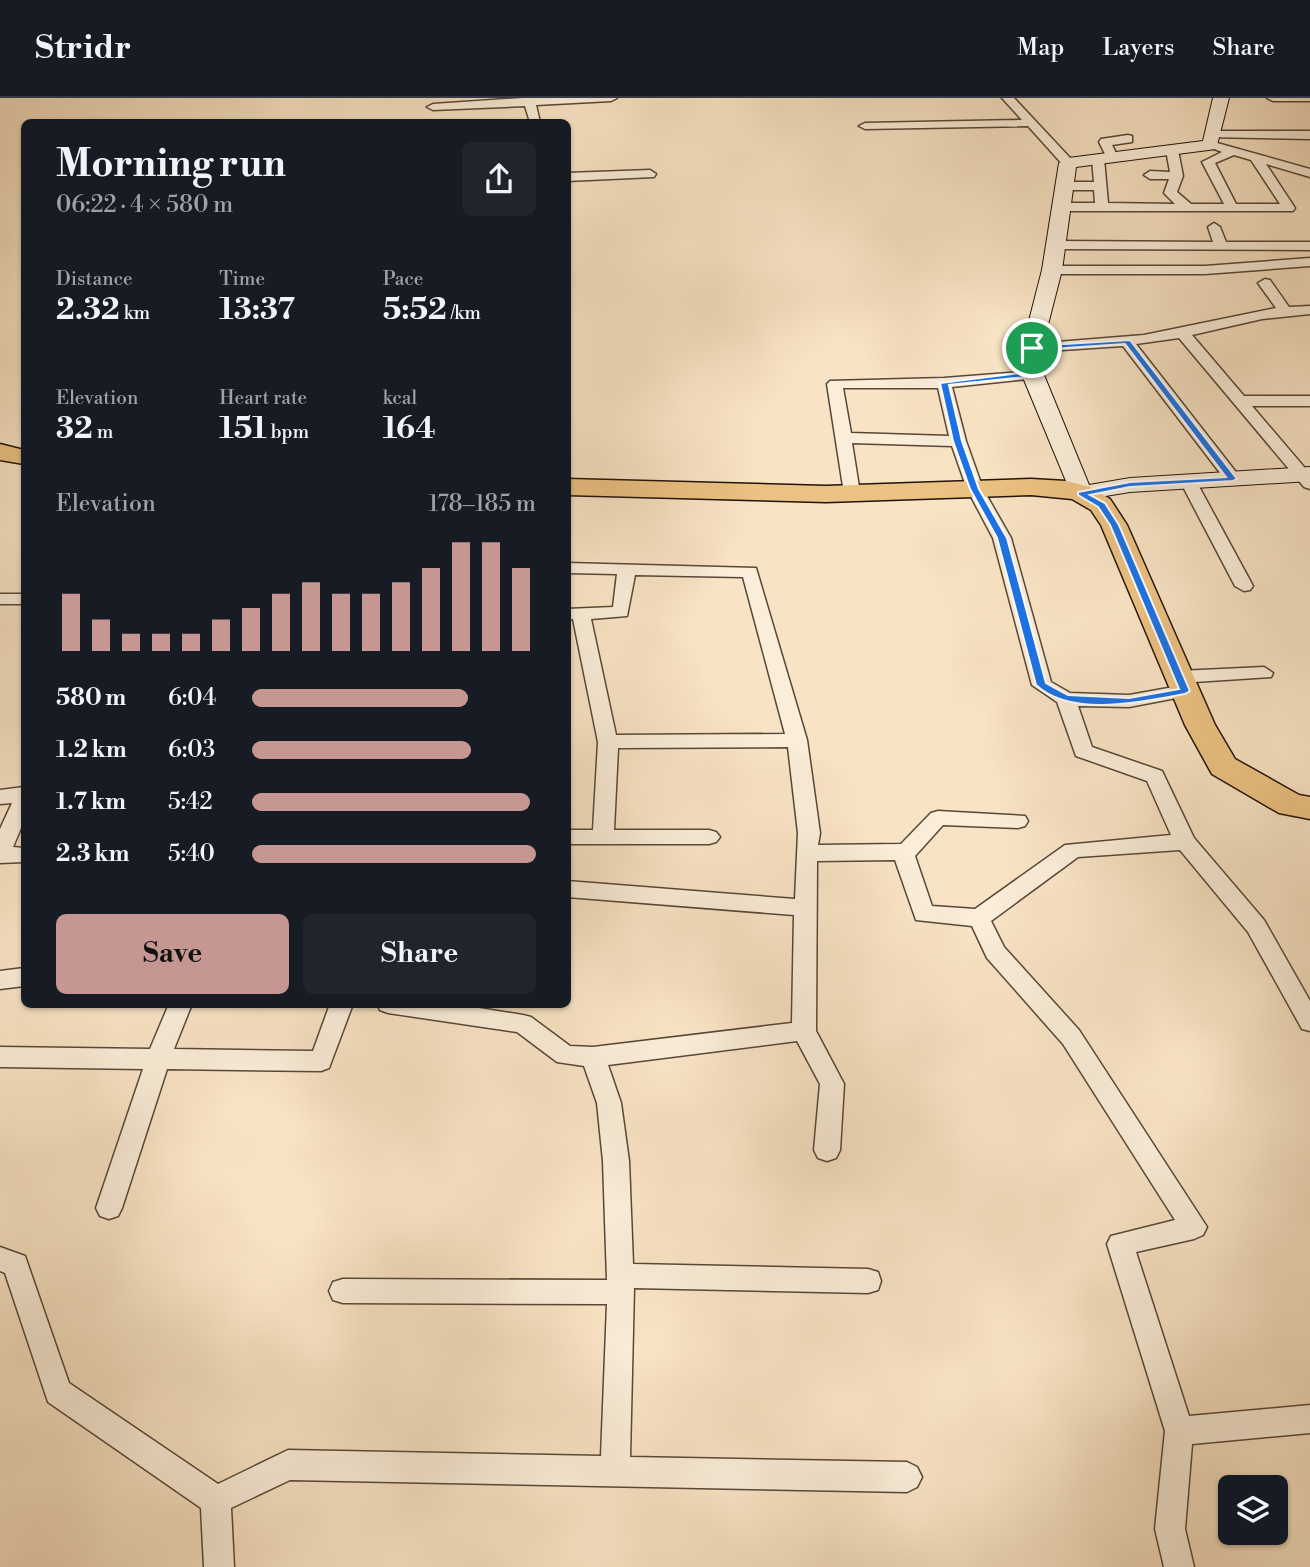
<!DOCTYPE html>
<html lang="en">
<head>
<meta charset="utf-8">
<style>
	body { margin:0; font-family:"Libre Bodoni",serif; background:#20242c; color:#f1f3f6; height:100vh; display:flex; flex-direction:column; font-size:26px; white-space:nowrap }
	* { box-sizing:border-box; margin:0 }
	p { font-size:23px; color:#9ea1a6 }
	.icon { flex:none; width:38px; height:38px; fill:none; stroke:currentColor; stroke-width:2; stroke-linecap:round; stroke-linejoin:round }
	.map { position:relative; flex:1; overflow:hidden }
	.side { position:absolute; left:21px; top:21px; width:550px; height:889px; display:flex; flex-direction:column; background:#171b24; border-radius:10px; box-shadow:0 2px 5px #0004 }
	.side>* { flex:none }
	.fabs { position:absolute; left:1218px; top:1377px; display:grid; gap:14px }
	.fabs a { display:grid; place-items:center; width:70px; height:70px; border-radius:10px; background:#171b24; box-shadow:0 2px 5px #0004; font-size:35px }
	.pin { position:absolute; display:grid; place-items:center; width:60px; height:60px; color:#fff; margin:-30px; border:4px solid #fff; border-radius:50%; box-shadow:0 2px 7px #0007 }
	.round { display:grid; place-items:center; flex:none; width:74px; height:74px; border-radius:10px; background:#20242c }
	.summary { display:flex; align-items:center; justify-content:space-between; height:119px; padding:0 35px }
	h1 { font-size:38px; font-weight:700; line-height:52px }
	.figures { display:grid; grid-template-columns:repeat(3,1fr); gap:10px; height:119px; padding:7px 35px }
	.figures div { display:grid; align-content:center }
	.figures b { font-size:30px; font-weight:700 }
	.figures small { font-size:19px; font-weight:400 }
	.figures p { font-size:19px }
	.chart { height:196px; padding:14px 35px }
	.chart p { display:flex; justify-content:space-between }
	.chart svg { width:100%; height:126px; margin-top:7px; stroke:#c59692; stroke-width:6 }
	.action { display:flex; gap:14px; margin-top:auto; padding:14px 35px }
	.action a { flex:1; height:80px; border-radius:10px; background:#c59692; color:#111; font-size:28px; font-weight:700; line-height:80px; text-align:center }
	.action a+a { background:#20242c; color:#f1f3f6 }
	ul { padding:0 35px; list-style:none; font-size:23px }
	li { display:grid; grid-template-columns:112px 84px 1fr; align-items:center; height:52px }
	li i { height:18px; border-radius:9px; background:#c59692 }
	header { display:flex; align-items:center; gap:42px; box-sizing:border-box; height:98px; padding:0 35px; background:#171b24; border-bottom:2px solid #363941 }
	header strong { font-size:33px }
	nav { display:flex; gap:38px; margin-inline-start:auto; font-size:24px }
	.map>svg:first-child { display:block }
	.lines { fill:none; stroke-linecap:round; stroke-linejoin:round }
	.street-casing { stroke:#584737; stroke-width:3 }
	.secondary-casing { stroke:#221308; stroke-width:2 }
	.primary-casing { stroke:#221308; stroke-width:3 }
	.street { fill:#faedd9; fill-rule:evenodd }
	.secondary { fill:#faedd9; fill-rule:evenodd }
	.primary { fill:#ecc282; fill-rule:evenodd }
	.route { fill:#1a73e8; stroke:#fff; stroke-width:2; fill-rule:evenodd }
</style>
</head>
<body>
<header>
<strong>Stridr</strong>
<nav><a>Map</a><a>Layers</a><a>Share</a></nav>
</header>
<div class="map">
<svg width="1310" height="1469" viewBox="0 0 1310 1469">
	<rect width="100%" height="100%" fill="#f8e3c4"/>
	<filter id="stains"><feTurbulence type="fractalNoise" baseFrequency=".00286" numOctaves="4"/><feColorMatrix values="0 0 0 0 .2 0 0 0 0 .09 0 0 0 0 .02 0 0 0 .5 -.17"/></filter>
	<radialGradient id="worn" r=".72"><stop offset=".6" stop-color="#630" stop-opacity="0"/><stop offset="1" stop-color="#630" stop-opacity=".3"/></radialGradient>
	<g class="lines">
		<defs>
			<path id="street" d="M523,0H617L611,3L536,7L540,24H530L525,8L433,12L427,9L433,6Z
				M1002,0H1014L1072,62V68H1064L1028,28L865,31L859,28L865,25L1022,22Z
				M1267,0H1310V3H1273Z
				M1212,33H1310V41L1208,39L1206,37Z
				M1128,37L1132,38V44L1112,47L1118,59L1108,62L1099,44L1101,41Z
				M1210,43L1310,71V79L1266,66L1295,110L1293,113H1064L1058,109L1064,105H1095L1094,92H1066L1060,88L1066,84H1094L1092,61L1098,57L1104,61L1108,105L1175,106L1164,95L1169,81H1150L1144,77L1150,73L1170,74L1166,52L1172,48L1178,52L1183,78L1177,94L1191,106H1224L1202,64L1222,54L1204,47ZM1234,57L1251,62L1280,106H1236L1215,65Z
				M650,72L656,76L654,79L567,83V75Z
				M1214,125L1220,129L1226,144H1310V152L1056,151L1049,147L1056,143L1213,144L1208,129Z
				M1310,160V168L1205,176H1052L1045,172L1052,168H1205Z
				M1265,181L1270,182L1289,209L1310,208V216L1262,221L1192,237L1244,298H1310V308H1252L1310,376V391L1304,389L1179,240L1136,246L1239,378L1241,381L1239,384H1227L1123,248L1032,254L1025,250L1032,246L1144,237L1276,210L1258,185Z
				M1033,273L1040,277L1038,280L952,289L966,343L983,391L1011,440L1051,584L1070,595L1129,597L1185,587L1192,589L1195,593L1192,597L1129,609L1078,608L1092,649L1162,673L1194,740L1264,822L1310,903V933L1302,931L1248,834L1180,752L1078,759L991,823L1004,849L1079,932L1207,1129L1203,1137L1194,1141L1136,1154L1189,1318L1310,1307V1335L1192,1346L1185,1431L1194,1469H1164L1155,1431L1165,1333L1107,1146L1111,1138L1175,1122L1063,946L987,860L972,828L916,822L895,762L817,763L816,933L844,986L840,1052L836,1060L827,1063L818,1060L814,1052L820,986L797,943L608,967L621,1005L629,1063L633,1166L868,1171L878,1174L881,1183L878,1192L868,1195L634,1190L630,1359L907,1364L917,1369L922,1379L917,1389L907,1394L290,1382L231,1410L234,1469H204L201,1410L48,1304L5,1175L0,1173V1149L25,1158L69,1285L218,1386L288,1352L601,1358L607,1206L343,1205L333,1202L329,1193L333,1184L343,1181L607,1182L603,1063L597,1005L584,968L557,964L517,934L388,915L380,912L377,906H454L523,917L531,919L570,948L593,949L792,925L794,817L567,799V783L795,801L798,735L788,649L618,650L614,732H709L716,734L720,739L716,744L709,746H567V732H593L598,644L573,521H567V511L613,509L617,476L567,475V465L756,470L807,642L820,735L818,747L901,746L931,715L938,713L1025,718L1028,723L1025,728L1018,730L943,727L915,758L932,808L975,811L1065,747L1171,737L1147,683L1076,658L1057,604L1032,587L993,440L967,391L952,348L852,345L860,395L852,400L844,395L827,286L830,283L944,280ZM843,290H938L949,338L851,335ZM635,477L743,479L785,636L616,637L591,521L627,518Z
				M1188,378L1196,383L1253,488L1250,492L1244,493L1235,488L1180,383Z
				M0,496H24V506H0Z
				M1264,569L1273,575L1271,579L1179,585L1172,583L1170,579L1172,575L1179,573Z
				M24,689V723L13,749L24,750V764L0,765V731L12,705L0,706V692Z
				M24,870V888L0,891V873Z
				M169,906H192L174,951L313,953L330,906H353L329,970L321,973L167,971L122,1110L118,1118L109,1121L100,1118L96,1110L143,971L0,969V949L150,951Z"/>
			<path id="secondary" d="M1213,0H1229L1216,51L1076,69L1062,172L1042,250L1044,277L1089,387L1130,380L1310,369V383L1130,394L1081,402L1073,400L1022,277V250L1042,172L1059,65L1068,60L1203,43Z"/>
			<path id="primary" d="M0,346L24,352V366L0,362Z
				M567,381L826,388L1031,381L1066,383L1090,389L1110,401L1127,427L1215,627L1235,661L1299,697L1310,699V721L1279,715L1212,676L1185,627L1101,427L1091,412L1072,401L1031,397L826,404L567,397Z"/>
		</defs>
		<use href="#street" class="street-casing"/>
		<use href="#secondary" class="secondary-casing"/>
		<use href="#primary" class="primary-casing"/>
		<use href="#street" class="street"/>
		<use href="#secondary" class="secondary"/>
		<use href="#primary" class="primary"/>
	</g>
	<path class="route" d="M1130,242L1237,381L1233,383L1130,389L1090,397L1105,405L1119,427L1190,593L1185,596C1142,604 1071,620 1036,587L997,440L970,391L953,343L940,285L1029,274L1028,250L1032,248ZM1125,246L1226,379L1130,384L1078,394V397L1098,409L1110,427L1179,591L1129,600L1068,597L1046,585L1007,440L979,391L962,343L949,287L1036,278V252Z"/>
	<rect width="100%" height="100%" filter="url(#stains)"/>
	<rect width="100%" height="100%" fill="url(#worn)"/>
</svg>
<div class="fabs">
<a><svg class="icon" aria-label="layers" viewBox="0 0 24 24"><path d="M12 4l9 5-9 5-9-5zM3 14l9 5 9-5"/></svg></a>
</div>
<div class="pin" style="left:1032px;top:250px;background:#1e9e55"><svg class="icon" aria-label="arrive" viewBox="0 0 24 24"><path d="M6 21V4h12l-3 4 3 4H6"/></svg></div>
<section class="side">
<div class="summary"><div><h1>Morning run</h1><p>06:22 · 4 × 580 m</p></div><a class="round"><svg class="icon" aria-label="share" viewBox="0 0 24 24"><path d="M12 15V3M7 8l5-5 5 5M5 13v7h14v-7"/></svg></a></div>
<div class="figures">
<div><p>Distance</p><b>2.32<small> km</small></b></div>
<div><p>Time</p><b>13:37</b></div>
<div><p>Pace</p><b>5:52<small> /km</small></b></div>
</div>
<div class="figures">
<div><p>Elevation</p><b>32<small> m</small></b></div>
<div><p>Heart rate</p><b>151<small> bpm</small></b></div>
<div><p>kcal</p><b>164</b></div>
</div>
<div class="chart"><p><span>Elevation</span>178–185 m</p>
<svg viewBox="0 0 160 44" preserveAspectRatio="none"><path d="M5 44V24M15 44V33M25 44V38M35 44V38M45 44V38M55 44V33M65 44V29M75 44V24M85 44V20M95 44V24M105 44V24M115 44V20M125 44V15M135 44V6M145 44V6M155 44V15"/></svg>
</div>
<ul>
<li><b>580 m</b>6:04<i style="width:76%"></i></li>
<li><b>1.2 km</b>6:03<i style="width:77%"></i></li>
<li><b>1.7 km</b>5:42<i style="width:98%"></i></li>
<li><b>2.3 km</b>5:40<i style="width:100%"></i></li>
</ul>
<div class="action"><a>Save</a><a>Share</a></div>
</section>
</div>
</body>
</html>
